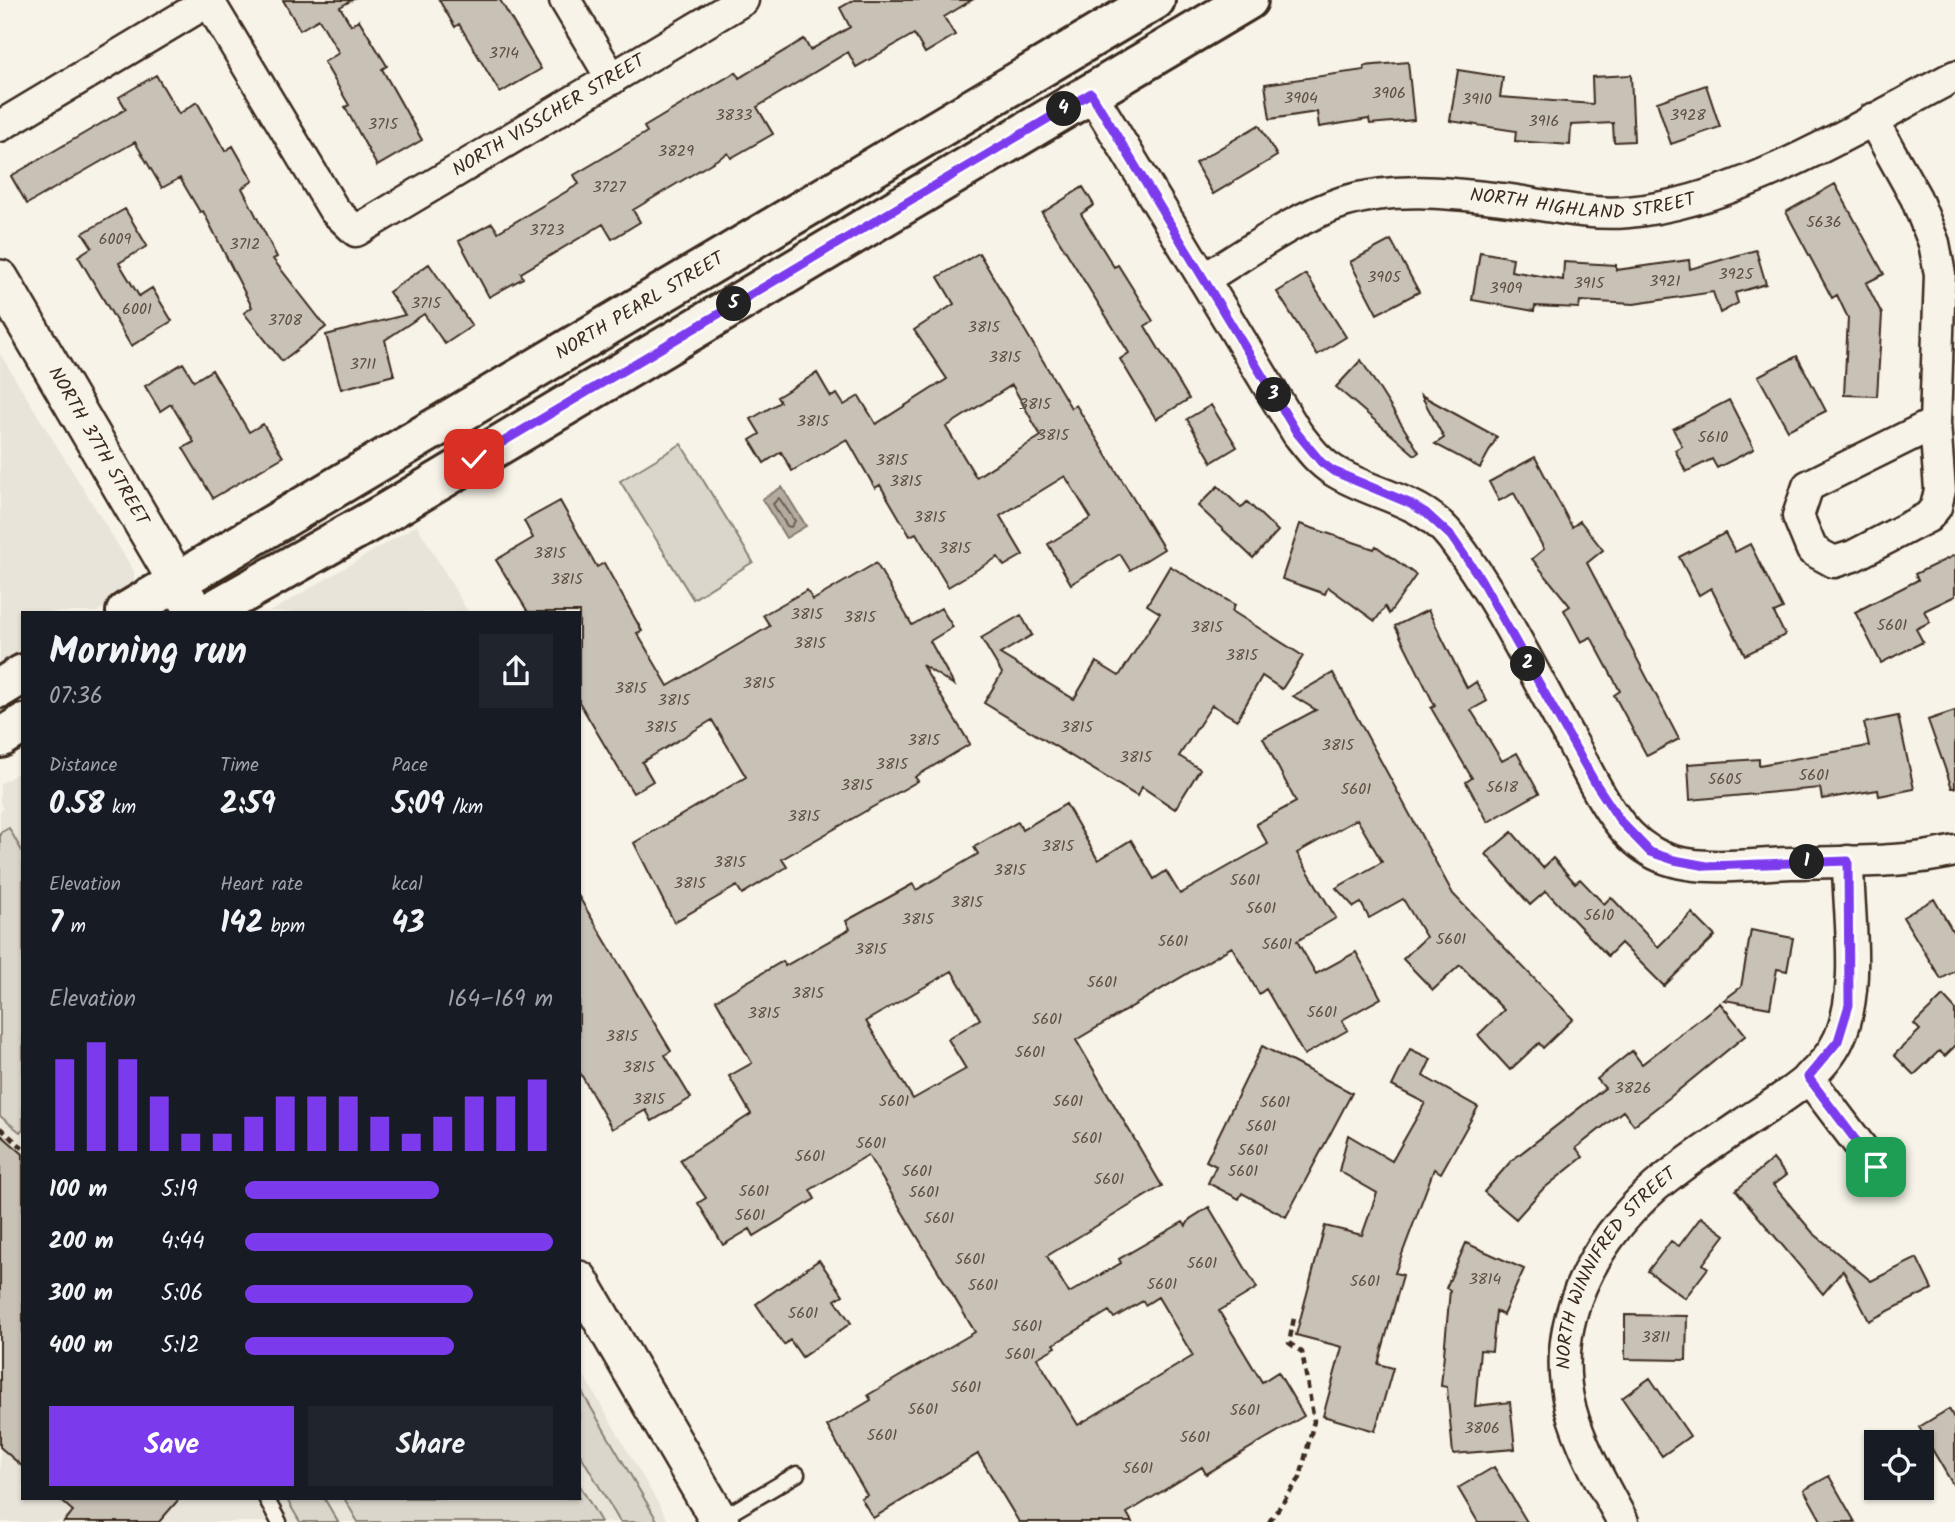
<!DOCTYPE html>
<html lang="en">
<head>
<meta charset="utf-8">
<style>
	body { margin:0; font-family:Kalam,sans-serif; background:#20242c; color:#f1f3f6; height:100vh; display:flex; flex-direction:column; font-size:26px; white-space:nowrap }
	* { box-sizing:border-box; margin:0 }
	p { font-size:23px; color:#9ea1a6 }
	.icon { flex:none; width:38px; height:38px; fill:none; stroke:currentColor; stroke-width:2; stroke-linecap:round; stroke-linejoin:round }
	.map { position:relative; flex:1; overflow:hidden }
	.side { position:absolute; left:21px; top:611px; width:560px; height:889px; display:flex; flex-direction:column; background:#171b24; border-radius:0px; box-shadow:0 2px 5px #0004 }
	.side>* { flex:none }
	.fabs { position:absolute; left:1864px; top:1430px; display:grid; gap:14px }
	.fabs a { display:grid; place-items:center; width:70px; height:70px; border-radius:0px; background:#171b24; box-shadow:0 2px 5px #0004; font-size:35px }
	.pin { position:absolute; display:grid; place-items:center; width:60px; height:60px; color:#fff; margin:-30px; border-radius:14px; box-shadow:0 4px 10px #0006 }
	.km { position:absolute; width:35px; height:35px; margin:-18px; border-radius:50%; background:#222; color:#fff; font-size:19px; line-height:35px; text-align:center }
	.round { display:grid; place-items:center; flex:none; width:74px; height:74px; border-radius:0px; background:#20242c }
	.headline { display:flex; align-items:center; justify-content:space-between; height:119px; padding:0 28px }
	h1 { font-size:38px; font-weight:800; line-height:52px }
	.metrics { display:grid; grid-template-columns:repeat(3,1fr); gap:10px; height:119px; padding:7px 28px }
	.metrics div { display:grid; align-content:center }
	.metrics b { font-size:30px; font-weight:800 }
	.metrics small { font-size:19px; font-weight:400 }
	.metrics p { font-size:19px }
	.chart { height:196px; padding:14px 28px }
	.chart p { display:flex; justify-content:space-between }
	.chart svg { width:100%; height:126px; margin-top:7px; stroke:#7c3aed; stroke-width:6 }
	.button { display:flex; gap:14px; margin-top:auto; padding:14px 28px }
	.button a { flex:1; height:80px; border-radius:0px; background:#7c3aed; color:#fff; font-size:28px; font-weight:800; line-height:80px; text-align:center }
	.button a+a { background:#20242c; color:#f1f3f6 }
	ul { padding:0 28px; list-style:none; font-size:23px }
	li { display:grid; grid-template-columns:112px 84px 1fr; align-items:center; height:52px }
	li i { height:18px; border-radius:9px; background:#7c3aed }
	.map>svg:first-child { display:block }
	.built { fill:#e9e4d9 }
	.green { fill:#dbd6cb; stroke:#8b8074; stroke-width:2 }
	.water { fill:#b4aca0; stroke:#84786c; stroke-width:2 }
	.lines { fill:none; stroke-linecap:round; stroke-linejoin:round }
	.shore { stroke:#6b5e52; stroke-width:2 }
	.building { fill:#c8c1b6; stroke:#3b2a1e; stroke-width:2; fill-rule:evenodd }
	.service-casing { stroke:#3b2a1e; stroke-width:19 }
	.minor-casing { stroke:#3b2a1e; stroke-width:35 }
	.tertiary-casing { stroke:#3b2a1e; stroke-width:42 }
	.primary-casing { stroke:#3b2a1e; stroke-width:44 }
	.path { stroke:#3b2a1e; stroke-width:4.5; stroke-dasharray:7 5; stroke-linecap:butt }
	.service { stroke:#f7f3e8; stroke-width:14 }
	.minor { stroke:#f7f3e8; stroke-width:30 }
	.tertiary { stroke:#f7f3e8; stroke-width:37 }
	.primary { stroke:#f7f3e8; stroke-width:38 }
	.route-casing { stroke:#fff; stroke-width:14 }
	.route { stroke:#7c3aed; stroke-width:9 }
	.labels { text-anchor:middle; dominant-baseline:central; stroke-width:5; stroke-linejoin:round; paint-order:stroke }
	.number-label { font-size:16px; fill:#5e5044 }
	.street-label { font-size:19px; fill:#3b2a1e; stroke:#f7f3e8 }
</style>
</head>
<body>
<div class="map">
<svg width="1955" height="1522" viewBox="0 0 1955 1522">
	<rect width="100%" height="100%" fill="#f7f3e8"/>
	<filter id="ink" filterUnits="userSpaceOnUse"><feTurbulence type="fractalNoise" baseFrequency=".0143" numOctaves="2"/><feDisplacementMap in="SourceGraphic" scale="14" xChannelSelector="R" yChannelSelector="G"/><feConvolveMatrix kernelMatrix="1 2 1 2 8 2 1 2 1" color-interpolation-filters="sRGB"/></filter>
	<g filter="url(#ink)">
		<path class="built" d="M0,354L134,571V582L122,597L96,612H23V656L0,670Z
			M417,525L468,612H270Z
			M23,770V1498H579V1367L669,1522H0V811L3,808L0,803V784Z"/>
		<path class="green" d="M681,444L753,562L693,599L620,481Z
			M9,828L23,853V1129L20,1132L0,1116V833Z
			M579,1387L658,1522H620L579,1452Z
			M579,1484L601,1522H358L344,1498H579Z
			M286,1498H324L338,1522H300Z"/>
		<path class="water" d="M782,487L806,526L786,538L762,499Z"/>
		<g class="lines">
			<path class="shore" d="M779,498L795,521L791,527L787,526L773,504Z"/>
		</g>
		<path class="building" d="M283,0H352L340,7L351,25L359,20L387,66L382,69L422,140L377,166L345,107L349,105L324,62L339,53L319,19L300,30Z
			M439,0H500L541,69L500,93L459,24L455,27Z
			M854,0H972L944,17L955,35L925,53L914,34L856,67L848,52L757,107L773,134L731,158L728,153L633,210L640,222L612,239L603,224L521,273L523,278L489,297L459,241L492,223L498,232L579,184L574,175L647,132L644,127L736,72L739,78L804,39L810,50L850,27L840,8Z
			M1408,62L1414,120L1370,124L1369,119L1319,127L1317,112L1270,119L1265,84L1364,70V66Z
			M1458,70L1503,77L1500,97L1593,104L1592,77L1631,75L1634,141L1614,142L1613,123L1571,125L1570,145L1515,141L1516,131L1450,121Z
			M156,75L179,114L197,102L225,151L233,146L253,181L242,188L277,257L273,259L326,327L282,361L244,313L252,307L203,211L200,212L180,178L162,188L135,142L27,204L11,176L126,109L119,97Z
			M1706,85L1720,127L1671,144L1657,102Z
			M1259,125L1277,156L1213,194L1195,163Z
			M1835,184L1884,274L1866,283L1882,314L1877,396L1844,395L1848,318L1837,295L1832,298L1786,212Z
			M1083,187L1094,205L1081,214L1114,267L1118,265L1153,321L1145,326L1189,399L1156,419L1120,359L1129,353L1042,213Z
			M125,209L147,246L119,263L139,296L152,288L172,321L131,346L78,256L92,247L83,233Z
			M1391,240L1419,292L1377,314L1350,262Z
			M1756,250L1766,284L1735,293L1738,303L1720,313L1713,292L1634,304L1580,301L1579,308L1535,306L1534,311L1472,300L1480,252L1513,258L1511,271L1563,280L1564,262L1616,265V270L1689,260L1690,269Z
			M979,253L1071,408L1076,405L1164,549L1130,570L1120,554L1071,584L1048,544L1091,518L1065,476L1000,516L1023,555L1004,566L998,557L948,587L916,533L910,536L880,485L875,488L847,439L792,471L781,452L764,463L750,440L760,434L751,419L780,402L777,397L817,373L831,397L837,394L844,405L859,396L876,424L947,379L914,330L954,304L938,277ZM1012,385L1041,436L976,477L946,427Z
			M429,264L472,326L445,344L424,314L385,340L394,375L341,389L326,335L405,315L389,292Z
			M1306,274L1346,337L1317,355L1277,292Z
			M1797,356L1826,411L1788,430L1758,376Z
			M1361,360L1419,452L1415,455L1336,387Z
			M183,363L194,381L212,370L249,432L263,424L283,457L213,498L183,448L194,442L171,404L160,411L145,386Z
			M1421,395L1497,437L1480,468L1435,444L1444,438Z
			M1729,400L1754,449L1717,468L1712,459L1686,472L1675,450L1682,446L1673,429Z
			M1211,405L1237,447L1212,462L1187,419Z
			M1535,457L1572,527L1580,521L1603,550L1587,563L1679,739L1647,756L1614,695L1620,691L1591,637L1581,642L1564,610L1570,606L1532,559L1544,549L1514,493L1499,501L1489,482Z
			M1218,486L1241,508L1247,502L1278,531L1253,558L1198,506Z
			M560,501L597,567L604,563L642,631L637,633L668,686L770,626L763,615L807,590L813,600L876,563L912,625L941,608L953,627L930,641L954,685L922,665L970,744L915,777L918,781L782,859L787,867L742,894L737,886L674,922L634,843L746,777L712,720L642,762L653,781L633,793L579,702V612H528L496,560L533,538L524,521Z
			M1300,524L1374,549L1376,546L1416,575L1389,614L1385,607L1375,621L1328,587L1325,594L1282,579Z
			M1725,533L1735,552L1750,544L1783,609L1774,613L1785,635L1745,655L1711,588L1699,595L1679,557Z
			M1955,555V596L1924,611L1930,622L1916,629L1923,642L1881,663L1855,612L1918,580L1915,574Z
			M1170,566L1235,605L1232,611L1303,656L1282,689L1262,676L1237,720L1212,705L1179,756L1200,769L1175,809L1142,787L1137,796L984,703L1002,673L981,638L1021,615L1032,635L1000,654L1074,699L1096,662L1119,676L1160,613L1147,605Z
			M1428,610L1467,688L1476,682L1487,701L1471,710L1502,761L1517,753L1539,793L1488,822L1466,782L1472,778L1431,708L1435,706L1395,626Z
			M1333,673L1453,894L1573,1019L1543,1048L1539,1043L1510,1070L1478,1035L1504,1010L1460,965L1433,990L1403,959L1426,937L1403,899L1369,918L1361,903L1354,907L1336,888L1382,862L1357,819L1297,853L1336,918L1297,941L1316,974L1356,952L1381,998L1342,1020L1348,1030L1304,1055L1266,989L1259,994L1232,947L1076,1040L1162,1186L1047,1256L1069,1293L1121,1263L1119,1259L1183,1222L1186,1226L1190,1219L1209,1207L1257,1288L1219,1311L1262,1382L1278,1372L1304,1416L1206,1474L1202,1467L1127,1513L1132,1522H1019L978,1454L873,1518L861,1498L867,1495L827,1426L871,1400L868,1395L975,1332L868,1155L810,1190L815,1199L754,1236L750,1229L723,1245L698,1203L706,1198L680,1160L751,1114L729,1076L752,1063L716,1000L783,961L785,966L850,929L846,921L913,884L916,890L978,854L974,847L1018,822L1022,830L1066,804L1098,860L1131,840L1154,879L1166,871L1180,894L1268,844L1256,824L1296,802L1263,738L1316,710L1293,696ZM952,971L980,1019L948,1039L966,1069L913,1099L866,1021ZM1158,1297L1193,1356L1078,1425L1037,1358L1056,1347L1054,1344L1109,1311L1114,1318L1143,1301L1145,1305Z
			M1955,711V788H1952L1928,720Z
			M1898,716L1914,789L1879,796L1878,790L1822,799L1820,788L1690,800L1688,764L1759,759V765L1869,746L1864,723Z
			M1512,832L1543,868L1553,858L1575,883L1580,879L1604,904L1611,897L1658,947L1692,913L1715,936L1664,986L1621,943L1608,956L1546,891L1530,905L1486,854Z
			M579,897L671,1051L665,1055L691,1098L652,1121L646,1110L612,1129L579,1071Z
			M1934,899L1955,935V971L1941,979L1903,917Z
			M1751,930L1793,938L1787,971L1777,969L1770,1008L1724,1000L1741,987Z
			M1943,996L1955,1009V1046L1945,1056L1939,1051L1914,1075L1894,1055L1920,1030L1914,1024Z
			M1720,1003L1746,1035L1669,1098L1634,1125L1623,1111L1576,1148L1583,1157L1542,1190L1516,1219L1484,1192L1511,1161L1605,1088L1597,1079L1632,1051L1642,1064Z
			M1262,1046L1352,1093L1286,1217L1242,1193L1239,1199L1208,1183L1216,1166L1206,1161Z
			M1410,1049L1431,1059L1423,1076L1478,1107L1441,1173L1434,1169L1395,1273L1403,1275L1378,1364L1393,1368L1375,1431L1323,1416L1342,1347L1296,1335L1325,1226L1362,1235L1377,1193L1339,1171L1348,1135L1392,1161L1425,1103L1392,1086Z
			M0,1134L23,1154V1467L0,1447Z
			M1773,1159L1786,1175L1773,1185L1813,1233L1871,1281L1917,1258L1932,1289L1869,1321L1843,1270L1823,1294L1736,1190Z
			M1701,1217L1725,1235L1703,1264L1708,1268L1685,1298L1648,1271L1671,1241L1679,1246Z
			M1466,1243L1524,1269L1503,1315L1496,1311L1492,1351L1480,1350L1475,1406L1510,1402L1515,1449L1453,1454L1447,1387L1441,1386L1450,1290L1446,1288Z
			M819,1260L843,1295L835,1300L851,1323L802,1357L790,1340L784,1345L756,1304Z
			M1625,1315L1687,1316L1686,1360L1625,1359Z
			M1650,1378L1690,1436L1662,1456L1622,1398Z
			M1949,1409L1955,1420V1488L1919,1427Z
			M1494,1467L1527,1522H1478L1458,1488Z
			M1829,1476L1855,1522H1822L1804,1490Z
			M58,1498H180L159,1522H64L73,1511Z"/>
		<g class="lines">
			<defs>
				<path id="service" d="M266,1498L279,1522
					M720,1519L797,1474"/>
				<g id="minor">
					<path id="s1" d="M208,0L334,210L356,231L743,0"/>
					<path d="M565,0L612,79"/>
					<path d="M1091,93L1297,433C1308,447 1318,461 1334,471C1373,496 1422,498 1452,538C1500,601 1534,675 1573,744C1592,779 1614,830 1650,851C1689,875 1748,864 1791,863C1845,861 1902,864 1955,851"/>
					<path d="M1872,119L1916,198L1934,243L1940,274L1935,423L1940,490L1936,507L1928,517L1853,556L1834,562L1812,550L1798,516L1808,486L1935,423"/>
					<path d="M0,126L209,1"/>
					<path id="s2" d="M1204,279C1249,252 1294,218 1343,202C1394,186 1450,193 1502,199C1543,204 1586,216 1628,212C1737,203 1859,126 1955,76"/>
					<path d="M1808,1077L1876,1167"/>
					<path id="s3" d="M1623,1522C1603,1485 1581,1448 1570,1407C1549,1323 1593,1242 1655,1187C1682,1164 1712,1145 1741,1125C1775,1102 1821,1078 1839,1039C1862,989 1848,915 1848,861"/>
				</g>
				<g id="tertiary">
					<path id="s4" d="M0,279L195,612"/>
					<path d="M579,1280L720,1522"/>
				</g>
				<g id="primary">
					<path id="s5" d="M126,612L1155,0"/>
					<path d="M210,612L385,513L1248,0"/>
					<path d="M0,688L23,674"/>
					<path d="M0,738L23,724"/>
				</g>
			</defs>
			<use href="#service" class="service-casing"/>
			<use href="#minor" class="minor-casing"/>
			<use href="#tertiary" class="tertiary-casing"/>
			<use href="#primary" class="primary-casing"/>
			<path class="path" d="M0,1128L23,1148
				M1269,1522L1300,1478L1314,1421L1302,1352L1289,1343L1294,1318"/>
			<use href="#service" class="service"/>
			<use href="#minor" class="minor"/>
			<use href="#tertiary" class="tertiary"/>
			<use href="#primary" class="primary"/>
		</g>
	</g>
	<g class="lines" filter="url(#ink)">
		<defs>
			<path id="route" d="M474,459L1091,93L1297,433L1321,462L1333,471L1409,503L1426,513L1451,536L1480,578L1594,781L1621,822L1650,852L1674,860L1707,866L1848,861L1849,1005L1838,1041L1808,1077L1876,1167"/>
		</defs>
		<use href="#route" class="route-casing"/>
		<use href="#route" class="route"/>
	</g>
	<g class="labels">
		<g class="number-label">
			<text x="504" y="53">3714</text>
			<text x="1389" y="93">3906</text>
			<text x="1301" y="98">3904</text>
			<text x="1477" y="99">3910</text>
			<text x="734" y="115">3833</text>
			<text x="1688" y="115">3928</text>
			<text x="1544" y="121">3916</text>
			<text x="383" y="124">3715</text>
			<text x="676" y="151">3829</text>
			<text x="609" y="187">3727</text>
			<text x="1824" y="222">5636</text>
			<text x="547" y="230">3723</text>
			<text x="115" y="239">6009</text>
			<text x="245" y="244">3712</text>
			<text x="1736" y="274">3925</text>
			<text x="1384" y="277">3905</text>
			<text x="1665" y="281">3921</text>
			<text x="1589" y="283">3915</text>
			<text x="1506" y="288">3909</text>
			<text x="426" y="303">3715</text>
			<text x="137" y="309">6001</text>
			<text x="285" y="320">3708</text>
			<text x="984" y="327">3815</text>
			<text x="1005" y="357">3815</text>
			<text x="363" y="364">3711</text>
			<text x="1035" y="404">3815</text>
			<text x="813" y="421">3815</text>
			<text x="1053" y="435">3815</text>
			<text x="1713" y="437">5610</text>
			<text x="892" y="460">3815</text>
			<text x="906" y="481">3815</text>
			<text x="930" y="517">3815</text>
			<text x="955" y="548">3815</text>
			<text x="550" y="553">3815</text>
			<text x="567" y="579">3815</text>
			<text x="807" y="614">3815</text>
			<text x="860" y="617">3815</text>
			<text x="1892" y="625">5601</text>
			<text x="1207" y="627">3815</text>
			<text x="810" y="643">3815</text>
			<text x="1242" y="655">3815</text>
			<text x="759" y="683">3815</text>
			<text x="631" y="688">3815</text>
			<text x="674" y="700">3815</text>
			<text x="661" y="727">3815</text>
			<text x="1077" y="727">3815</text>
			<text x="924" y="740">3815</text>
			<text x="1338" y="745">3815</text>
			<text x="1136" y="757">3815</text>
			<text x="892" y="764">3815</text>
			<text x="1814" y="775">5601</text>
			<text x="1725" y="779">5605</text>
			<text x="857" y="785">3815</text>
			<text x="1502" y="787">5618</text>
			<text x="1356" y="789">5601</text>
			<text x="804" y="816">3815</text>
			<text x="1058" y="846">3815</text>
			<text x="730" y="862">3815</text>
			<text x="1010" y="870">3815</text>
			<text x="1245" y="880">5601</text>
			<text x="690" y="883">3815</text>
			<text x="967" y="902">3815</text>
			<text x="1261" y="908">5601</text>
			<text x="1599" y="915">5610</text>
			<text x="918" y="919">3815</text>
			<text x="1451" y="939">5601</text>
			<text x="1173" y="941">5601</text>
			<text x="1277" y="944">5601</text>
			<text x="871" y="949">3815</text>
			<text x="1102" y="982">5601</text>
			<text x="808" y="993">3815</text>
			<text x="1322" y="1012">5601</text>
			<text x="764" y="1013">3815</text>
			<text x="1047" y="1019">5601</text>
			<text x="622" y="1036">3815</text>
			<text x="1030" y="1052">5601</text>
			<text x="639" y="1067">3815</text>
			<text x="1633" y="1088">3826</text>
			<text x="649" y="1099">3815</text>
			<text x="894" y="1101">5601</text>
			<text x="1068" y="1101">5601</text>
			<text x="1275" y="1102">5601</text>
			<text x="1261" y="1126">5601</text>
			<text x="1087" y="1138">5601</text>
			<text x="871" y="1143">5601</text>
			<text x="1253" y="1150">5601</text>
			<text x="810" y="1156">5601</text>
			<text x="917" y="1171">5601</text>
			<text x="1243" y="1171">5601</text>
			<text x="1109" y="1179">5601</text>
			<text x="754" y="1191">5601</text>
			<text x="924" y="1192">5601</text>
			<text x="750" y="1215">5601</text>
			<text x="939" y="1218">5601</text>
			<text x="970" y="1259">5601</text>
			<text x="1202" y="1263">5601</text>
			<text x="1485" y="1279">3814</text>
			<text x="1365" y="1281">5601</text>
			<text x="1162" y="1284">5601</text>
			<text x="983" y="1285">5601</text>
			<text x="803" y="1313">5601</text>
			<text x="1027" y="1326">5601</text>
			<text x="1656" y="1337">3811</text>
			<text x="1020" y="1354">5601</text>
			<text x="966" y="1387">5601</text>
			<text x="923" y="1409">5601</text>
			<text x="1245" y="1410">5601</text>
			<text x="1482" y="1428">3806</text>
			<text x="882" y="1435">5601</text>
			<text x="1195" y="1437">5601</text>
			<text x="1138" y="1468">5601</text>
		</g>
		<g class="street-label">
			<text stroke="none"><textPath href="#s1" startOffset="500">NORTH VISSCHER STREET</textPath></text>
			<text stroke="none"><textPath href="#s2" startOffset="401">NORTH HIGHLAND STREET</textPath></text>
			<text stroke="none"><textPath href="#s5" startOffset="598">NORTH PEARL STREET</textPath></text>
			<text stroke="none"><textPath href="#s4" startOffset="194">NORTH 37TH STREET</textPath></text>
			<text stroke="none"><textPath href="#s3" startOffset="282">NORTH WINNIFRED STREET</textPath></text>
		</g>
	</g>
</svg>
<div class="fabs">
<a><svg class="icon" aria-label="locate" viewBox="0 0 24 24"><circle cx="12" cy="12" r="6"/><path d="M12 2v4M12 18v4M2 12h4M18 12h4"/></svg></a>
</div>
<div class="pin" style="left:1876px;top:1167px;background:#1e9e55"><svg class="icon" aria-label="arrive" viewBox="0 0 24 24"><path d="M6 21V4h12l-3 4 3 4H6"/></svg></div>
<div class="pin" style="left:474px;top:459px;background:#d93025"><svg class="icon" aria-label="check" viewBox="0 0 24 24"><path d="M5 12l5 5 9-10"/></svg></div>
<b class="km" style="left:1807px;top:862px">1</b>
<b class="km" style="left:1528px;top:664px">2</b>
<b class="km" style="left:1274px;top:395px">3</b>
<b class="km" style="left:1064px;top:109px">4</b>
<b class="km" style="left:734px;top:304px">5</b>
<section class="side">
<div class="headline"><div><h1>Morning run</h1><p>07:36</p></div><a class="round"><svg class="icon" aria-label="share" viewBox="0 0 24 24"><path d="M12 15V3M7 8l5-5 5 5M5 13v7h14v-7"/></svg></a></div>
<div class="metrics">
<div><p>Distance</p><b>0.58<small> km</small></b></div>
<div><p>Time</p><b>2:59</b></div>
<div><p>Pace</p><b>5:09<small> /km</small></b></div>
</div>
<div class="metrics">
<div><p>Elevation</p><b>7<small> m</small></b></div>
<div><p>Heart rate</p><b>142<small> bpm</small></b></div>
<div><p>kcal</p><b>43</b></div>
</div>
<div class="chart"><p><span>Elevation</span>164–169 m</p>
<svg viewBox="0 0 160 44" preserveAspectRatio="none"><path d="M5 44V12M15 44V6M25 44V12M35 44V25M45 44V38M55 44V38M65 44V32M75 44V25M85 44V25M95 44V25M105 44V32M115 44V38M125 44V32M135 44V25M145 44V25M155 44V19"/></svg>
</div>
<ul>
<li><b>100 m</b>5:19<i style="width:63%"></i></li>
<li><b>200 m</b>4:44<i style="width:100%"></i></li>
<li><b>300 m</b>5:06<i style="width:74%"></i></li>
<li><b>400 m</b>5:12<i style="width:68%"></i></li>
</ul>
<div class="button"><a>Save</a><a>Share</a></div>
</section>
</div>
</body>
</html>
